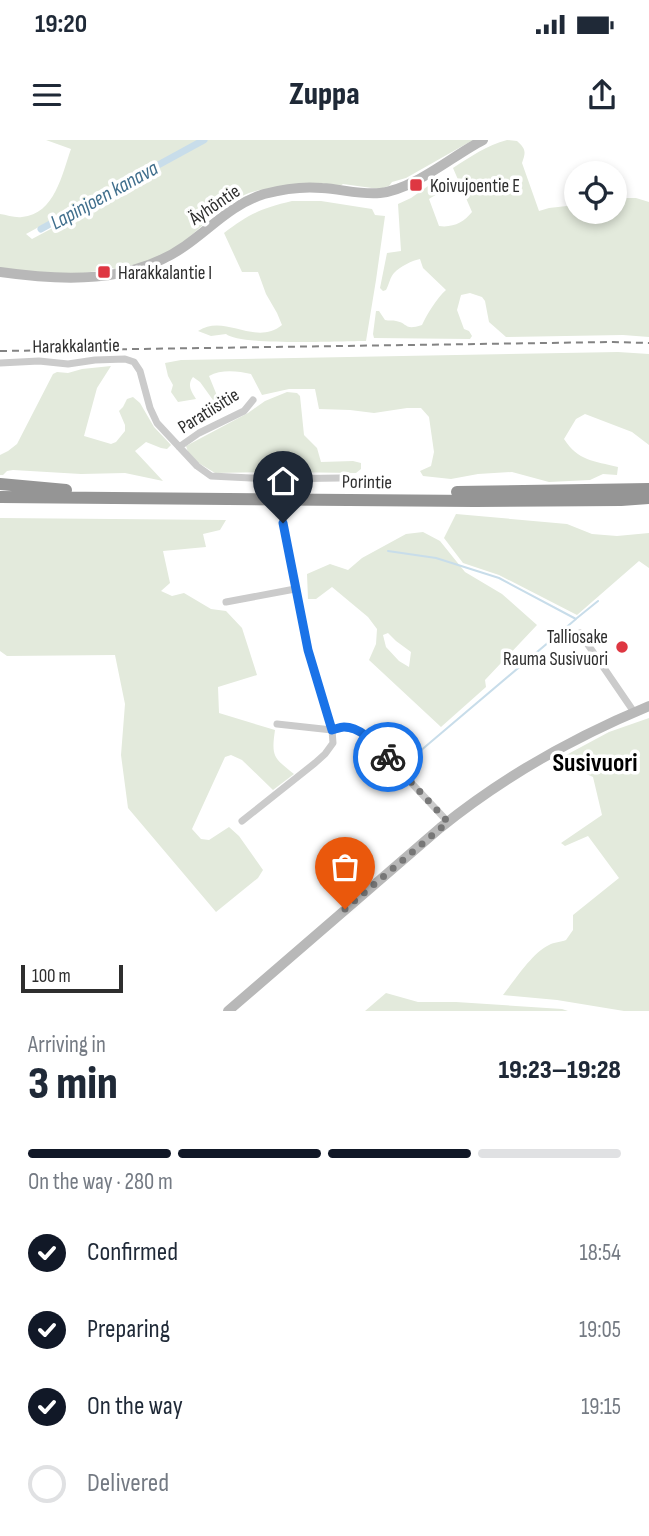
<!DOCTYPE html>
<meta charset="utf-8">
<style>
:root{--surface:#fff;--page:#f2f2f3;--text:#1f2937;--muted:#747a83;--line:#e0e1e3;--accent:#111827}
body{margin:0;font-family:"Sofia Sans Condensed",sans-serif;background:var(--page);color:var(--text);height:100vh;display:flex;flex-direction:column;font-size:26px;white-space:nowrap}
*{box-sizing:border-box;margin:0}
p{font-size:23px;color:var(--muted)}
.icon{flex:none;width:38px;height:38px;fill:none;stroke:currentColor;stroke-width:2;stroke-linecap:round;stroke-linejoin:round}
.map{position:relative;height:871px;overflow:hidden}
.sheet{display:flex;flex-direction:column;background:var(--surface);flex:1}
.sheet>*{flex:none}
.tools{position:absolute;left:564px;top:21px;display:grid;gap:14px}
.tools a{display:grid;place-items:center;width:63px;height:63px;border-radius:50%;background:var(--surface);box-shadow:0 4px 10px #0003;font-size:35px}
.scale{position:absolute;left:21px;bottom:18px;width:102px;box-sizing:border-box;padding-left:7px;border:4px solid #2e2e2e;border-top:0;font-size:19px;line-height:24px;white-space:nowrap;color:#2e2e2e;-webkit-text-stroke:5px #fff;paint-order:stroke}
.pin{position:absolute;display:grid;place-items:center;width:60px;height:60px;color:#fff;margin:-72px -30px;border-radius:50% 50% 50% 0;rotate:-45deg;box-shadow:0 0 7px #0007}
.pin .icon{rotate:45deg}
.courier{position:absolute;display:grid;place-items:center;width:70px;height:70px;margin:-35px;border:5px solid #1a73e8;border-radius:50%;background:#fff;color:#222;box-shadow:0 2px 9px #0007}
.summary em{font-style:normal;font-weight:800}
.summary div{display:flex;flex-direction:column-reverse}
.summary{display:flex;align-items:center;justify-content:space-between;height:119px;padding:0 28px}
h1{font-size:46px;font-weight:800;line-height:52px}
.bar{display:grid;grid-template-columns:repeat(4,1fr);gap:10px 7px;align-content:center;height:84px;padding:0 28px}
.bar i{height:9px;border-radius:5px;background:var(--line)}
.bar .active{background:var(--accent)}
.bar p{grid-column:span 4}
ol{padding:0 28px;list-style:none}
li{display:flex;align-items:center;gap:21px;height:77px}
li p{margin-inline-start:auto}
li .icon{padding:7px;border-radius:50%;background:var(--accent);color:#fff;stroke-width:4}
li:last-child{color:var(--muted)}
li i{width:38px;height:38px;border:4px solid var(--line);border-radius:50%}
.status{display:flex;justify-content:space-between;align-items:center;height:49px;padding:0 35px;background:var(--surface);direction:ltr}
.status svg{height:19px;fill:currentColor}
header{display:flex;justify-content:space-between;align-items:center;height:91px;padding:0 28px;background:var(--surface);font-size:32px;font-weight:800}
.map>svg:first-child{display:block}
.green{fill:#e3eadc;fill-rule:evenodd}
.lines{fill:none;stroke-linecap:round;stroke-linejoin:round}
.stream{stroke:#c8ddea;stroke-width:2}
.canal{stroke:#c8ddea;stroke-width:7}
.street{stroke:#cbcbcb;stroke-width:7}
.secondary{stroke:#b8b8b8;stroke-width:10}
.highway{stroke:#959595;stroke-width:12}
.rail{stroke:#838383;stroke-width:2;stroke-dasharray:7 5;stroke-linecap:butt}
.done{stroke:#777;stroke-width:7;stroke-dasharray:0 12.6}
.route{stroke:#1a73e8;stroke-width:9}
.poi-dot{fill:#de3742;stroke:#fff;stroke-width:2.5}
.labels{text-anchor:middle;stroke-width:7;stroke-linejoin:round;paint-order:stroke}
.poi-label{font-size:19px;fill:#2e2e2e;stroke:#fff;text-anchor:start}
.street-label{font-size:19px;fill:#2e2e2e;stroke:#fff}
.water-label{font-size:21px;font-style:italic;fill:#3f6e8c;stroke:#fff}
.district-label{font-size:26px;font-weight:bold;fill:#000;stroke:#fff}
</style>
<div class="status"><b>19:20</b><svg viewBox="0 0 49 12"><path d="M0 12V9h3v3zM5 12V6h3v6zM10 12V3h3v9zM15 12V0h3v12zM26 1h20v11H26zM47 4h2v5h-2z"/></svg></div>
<header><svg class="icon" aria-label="menu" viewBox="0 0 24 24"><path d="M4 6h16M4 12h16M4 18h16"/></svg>Zuppa<svg class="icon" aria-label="share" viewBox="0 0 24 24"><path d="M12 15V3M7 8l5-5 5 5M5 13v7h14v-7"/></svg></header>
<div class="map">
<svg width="649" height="871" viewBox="0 0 649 871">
<rect width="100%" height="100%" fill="#fff"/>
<!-- green -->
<path class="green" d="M 46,0 L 473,0 L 406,38 L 392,42 L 389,46 L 379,49 L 343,44 L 340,46 C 316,47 271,45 249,53 C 220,65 205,85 181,104 C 162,118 139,124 117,132 L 113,128 L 73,135 L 0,132 L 0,74 C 7,75 15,78 22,77 C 55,74 62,34 71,9 ZM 128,38 L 135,44 L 32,99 L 26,94 Z
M 507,0 L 517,1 C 526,9 526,12 522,23 L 539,71 L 549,68 L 576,65 L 576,72 L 614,72 L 614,58 L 636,58 L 649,62 L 649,197 L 623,195 L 506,197 L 489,182 L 485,161 L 482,157 L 470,153 L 461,155 L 457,170 L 464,189 L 469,191 L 472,196 L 470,199 L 374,198 L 373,194 L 376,171 L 379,171 L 385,180 C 389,181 393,180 396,181 C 408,183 404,191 422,185 C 427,174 437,158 446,150 L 423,128 L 420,119 C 413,120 399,127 394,133 C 390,137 389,145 386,150 L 383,151 L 380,148 L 387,113 L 401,111 L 398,64 L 411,58 L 428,46 L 434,46 L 437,54 L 429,59 L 439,86 C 453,88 464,82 472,72 L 453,28 C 470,17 487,5 507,0 Z
M 292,61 L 321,61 L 372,69 L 375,75 L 385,76 L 376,140 L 366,201 C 341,201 240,206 226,194 L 211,196 L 198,191 C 225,173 255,207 282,185 L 277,173 L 266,154 L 258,132 L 242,132 L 224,93 C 249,74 262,68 292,61 Z
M 618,212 L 649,214 L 649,305 L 632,292 L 585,274 L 576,279 L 564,299 C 578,321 594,321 618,327 L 617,335 L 603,334 L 590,340 L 549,342 L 512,332 L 478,334 L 451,339 L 423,336 L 420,331 L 431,326 L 434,312 L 429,277 L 421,268 L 407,268 L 374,273 L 350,270 L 319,269 L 315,249 L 289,249 L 262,255 L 251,234 C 238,231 221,229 209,236 L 220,263 L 218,267 L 200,242 L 193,237 C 187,245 191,251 196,259 L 178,262 L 171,252 L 173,245 L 168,236 L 165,223 L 181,220 Z
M 111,226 L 97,248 L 84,296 L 111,304 L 116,302 L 125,291 L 125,285 L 119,271 L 123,267 L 127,259 L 133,257 L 140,263 L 154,287 L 171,305 L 167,309 L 161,308 L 146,302 L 135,311 L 163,341 L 125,333 L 81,334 L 13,330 L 7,331 L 3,335 L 0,335 L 0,315 L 8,311 L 17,304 L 53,234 L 57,232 L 68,233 L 82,229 Z
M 287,252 L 297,253 L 300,256 L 304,295 L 317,308 L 321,322 L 353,321 L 361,323 L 361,329 L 356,333 L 280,332 L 215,333 L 197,322 L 188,312 L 186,306 L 248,273 L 265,261 Z
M 456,374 L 567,384 L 592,394 L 617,396 L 649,393 L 649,428 L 639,421 L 577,475 L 499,435 L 463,423 L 444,398 Z
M 0,378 L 226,380 L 220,390 L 203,394 L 206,407 L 163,411 L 170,443 L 161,451 L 172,456 L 184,453 L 211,469 L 226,471 L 242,488 L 257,535 L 218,547 L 219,573 L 275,590 C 271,617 274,618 294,634 L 273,650 L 242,620 L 231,615 L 225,617 L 192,689 L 201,699 L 209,700 L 229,687 L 239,696 L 263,730 L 258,738 L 216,772 L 128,668 L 121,615 L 125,564 L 115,515 L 7,516 L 0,511 Z
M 423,392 L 440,401 L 465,432 L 502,454 L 537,485 L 485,540 L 486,547 L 441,587 L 369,520 L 376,504 L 377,489 L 368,477 L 332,447 L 316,459 L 308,459 L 307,434 L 330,424 L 348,430 L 362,418 L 406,394 ZM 388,493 L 396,501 L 411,512 L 409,527 L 399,521 L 386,507 L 383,495 Z
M 649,578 L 649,871 L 624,871 L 557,860 L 503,855 C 515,840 532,813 549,805 C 554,802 561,802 566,800 L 573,790 L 573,775 L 619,738 L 588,696 L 565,706 L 561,703 L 602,675 L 593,637 L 576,629 L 558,629 L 555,621 L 609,592 Z
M 386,853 L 418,862 L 456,862 L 562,869 L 568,871 L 365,871 Z"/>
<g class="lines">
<!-- stream -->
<path class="stream" d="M 388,411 L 436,418 L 499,438 L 576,479 L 406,623
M 577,478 L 598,461"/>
<!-- canal -->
<path class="canal" d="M 41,89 L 204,0"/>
<!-- street -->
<path class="street" d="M 0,223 L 39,221 L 68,224 L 95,220 L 125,219 L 134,222 L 140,231 L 150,268 L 157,283 L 197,326 L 211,336 L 272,339 L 340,338
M 179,307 L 199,293 L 244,271 L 253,260
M 226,462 L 295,449
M 580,493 L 634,572
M 277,584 L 332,590 L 344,587 L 356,590 L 373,602 L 448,682
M 242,681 L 315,623 L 325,614 L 333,603 L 332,590 L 308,510 L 283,383"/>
<!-- secondary -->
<path class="secondary" d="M 0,132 C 63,141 131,144 185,106 C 211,88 232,64 264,54 C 283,49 303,46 322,48 C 341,49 361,55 380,53 C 415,49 452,16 483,0
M 228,871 L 440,688 C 503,637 574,597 649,566"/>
<!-- highway -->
<path class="highway" d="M 0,344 L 66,350
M 457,352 L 649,349
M 0,357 L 475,361 L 621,360 L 649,358"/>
<!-- rail -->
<path class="rail" d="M 0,211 L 613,202 L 649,203"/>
</g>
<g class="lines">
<!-- done -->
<path class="done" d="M 345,769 L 448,682 L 388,617"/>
<!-- route -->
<path class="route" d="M 283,383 L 308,510 L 332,590 C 336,589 340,587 344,587 C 362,587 377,606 388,617"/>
</g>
<!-- markers -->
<g class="poi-dot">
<rect x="409" y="38" width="14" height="14" rx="3.5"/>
<rect x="97" y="125" width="14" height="14" rx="3.5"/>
<circle cx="622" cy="507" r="7"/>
</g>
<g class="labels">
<!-- poi labels -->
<g class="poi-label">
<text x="430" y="52">Koivujoentie E</text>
<text x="118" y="139">Harakkalantie I</text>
<text x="608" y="503" text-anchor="end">Talliosake<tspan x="608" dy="22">Rauma Susivuori</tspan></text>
</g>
<!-- street labels -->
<g class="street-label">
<text transform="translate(214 64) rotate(-34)" y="7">Äyhöntie</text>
<text transform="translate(76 205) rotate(-1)" y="7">Harakkalantie</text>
<text transform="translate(208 270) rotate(-32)" y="7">Paratiisitie</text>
<text transform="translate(367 341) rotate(1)" y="7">Porintie</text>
</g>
<!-- water labels -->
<g class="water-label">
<text transform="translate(104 55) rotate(-29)" y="7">Lapinjoen kanava</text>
</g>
<!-- district labels -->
<g class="district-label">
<text x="595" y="631">Susivuori</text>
</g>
</g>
</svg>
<div class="tools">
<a><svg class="icon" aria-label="locate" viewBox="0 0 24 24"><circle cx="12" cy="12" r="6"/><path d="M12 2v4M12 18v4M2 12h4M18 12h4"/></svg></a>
</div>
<div class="scale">100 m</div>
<div class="pin" style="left:345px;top:769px;background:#ea580c"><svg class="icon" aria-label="bag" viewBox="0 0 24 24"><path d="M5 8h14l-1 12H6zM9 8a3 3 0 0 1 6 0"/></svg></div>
<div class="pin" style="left:283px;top:383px;background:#1f2937"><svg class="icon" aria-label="home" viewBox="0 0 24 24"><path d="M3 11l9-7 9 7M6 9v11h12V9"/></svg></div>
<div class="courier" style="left:388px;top:617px"><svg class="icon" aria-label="bike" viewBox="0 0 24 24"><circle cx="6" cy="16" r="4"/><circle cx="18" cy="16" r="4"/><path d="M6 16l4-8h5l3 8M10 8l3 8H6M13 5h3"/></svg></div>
</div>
<section class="sheet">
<div class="summary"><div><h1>3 min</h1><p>Arriving in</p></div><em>19:23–19:28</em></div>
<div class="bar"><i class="active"></i><i class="active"></i><i class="active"></i><i></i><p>On the way · 280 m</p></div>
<ol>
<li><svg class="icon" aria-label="check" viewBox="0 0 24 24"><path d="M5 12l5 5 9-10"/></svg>Confirmed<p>18:54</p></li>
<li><svg class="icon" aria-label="check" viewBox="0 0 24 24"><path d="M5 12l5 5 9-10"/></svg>Preparing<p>19:05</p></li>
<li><svg class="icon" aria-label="check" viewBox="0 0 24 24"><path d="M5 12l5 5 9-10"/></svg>On the way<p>19:15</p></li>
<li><i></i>Delivered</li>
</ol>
</section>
